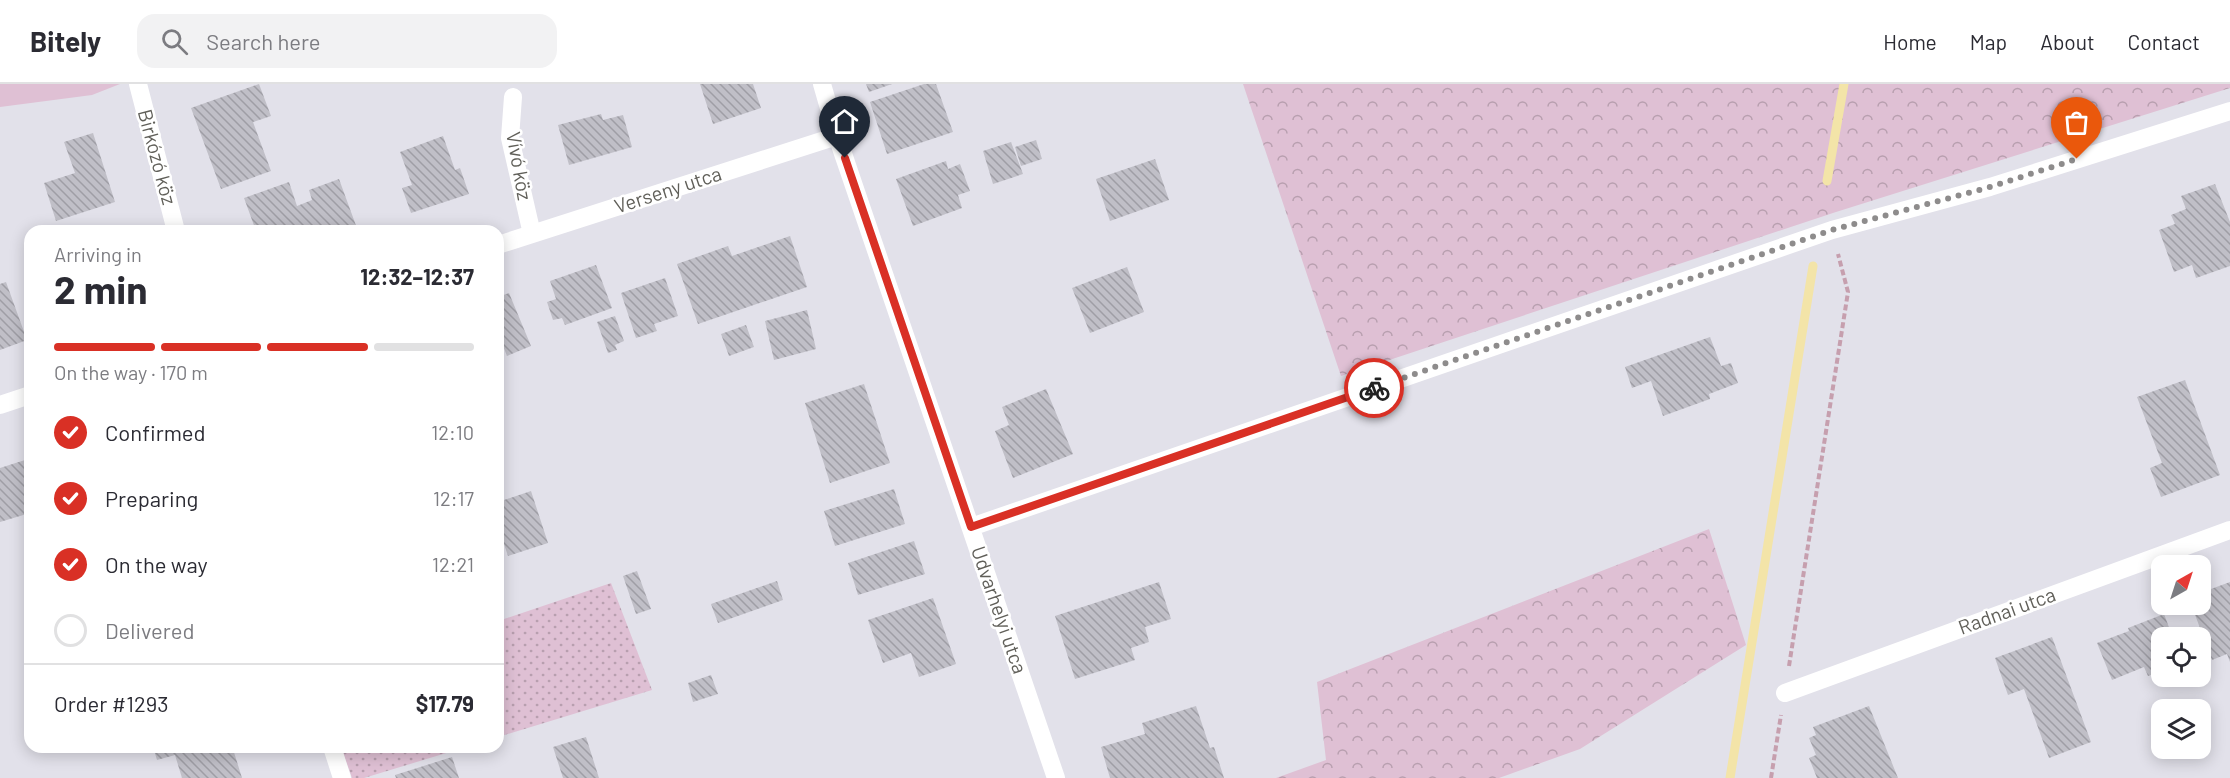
<!DOCTYPE html>
<meta charset="utf-8">
<style>
:root{--surface:#fff;--page:#f2f2f3;--text:#2b2b33;--muted:#7c7c81;--line:#e1e1e2;--accent:#d93025}
body{margin:0;font-family:Barlow,sans-serif;background:var(--page);color:var(--text);height:100vh;display:flex;flex-direction:column;font-size:22px;white-space:nowrap}
*{box-sizing:border-box;margin:0}
p{font-size:20px;color:var(--muted)}
.icon{flex:none;width:33px;height:33px;fill:none;stroke:currentColor;stroke-width:2;stroke-linecap:round;stroke-linejoin:round}
.map{position:relative;flex:1;overflow:hidden}
.side{position:absolute;left:24px;top:141px;width:480px;height:528px;display:flex;flex-direction:column;background:var(--surface);border-radius:18px;box-shadow:0 3px 15px #0003}
.side>*{flex:none}
.needle{width:39px;rotate:39deg}
.controls{position:absolute;left:2151px;top:471px;display:grid;gap:12px}
.controls a{display:grid;place-items:center;width:60px;height:60px;border-radius:12px;background:var(--surface);box-shadow:0 3px 15px #0003;font-size:30px}
.pin{position:absolute;display:grid;place-items:center;width:51px;height:51px;color:#fff;margin:-62px -26px;border-radius:50% 50% 50% 0;rotate:-45deg;box-shadow:0 0 6px #0007}
.pin .icon{rotate:45deg}
.courier{position:absolute;display:grid;place-items:center;width:60px;height:60px;margin:-30px;border:4px solid #d93025;border-radius:50%;background:#fff;color:#222;box-shadow:0 2px 8px #0007}
.headline em{font-style:normal;font-weight:700}
.headline div{display:flex;flex-direction:column-reverse}
.headline{display:flex;align-items:center;justify-content:space-between;height:102px;padding:0 30px}
h1{font-size:39px;font-weight:700;line-height:45px}
.bar{display:grid;grid-template-columns:repeat(4,1fr);gap:9px 6px;align-content:center;height:72px;padding:0 30px}
.bar i{height:8px;border-radius:4px;background:var(--line)}
.bar .active{background:var(--accent)}
.bar p{grid-column:span 4}
.line{display:flex;align-items:center;gap:15px;padding:0 30px;border-top:2px solid var(--line)}
.line div{flex:1}
ol{padding:0 30px;list-style:none}
li{display:flex;align-items:center;gap:18px;height:66px}
li p{margin-inline-start:auto}
li .icon{padding:6px;border-radius:50%;background:var(--accent);color:#fff;stroke-width:4}
li:last-child{color:var(--muted)}
li i{width:33px;height:33px;border:3px solid var(--line);border-radius:50%}
header{display:flex;align-items:center;gap:36px;box-sizing:border-box;height:84px;padding:0 30px;background:var(--surface);border-bottom:2px solid var(--line)}
header strong{font-size:28px}
nav{display:flex;gap:33px;margin-inline-start:auto;font-size:21px}
.search{width:420px;height:54px;background:var(--page);display:flex;align-items:center;gap:15px;box-sizing:border-box;padding:0 21px;border-radius:18px;color:var(--muted);font-size:22px}
.map>svg:first-child{display:block}
.grass{fill:url(#grass-dots)}
.forest{fill:url(#forest-crowns)}
.park{fill:#dfc0d4}
.lines{fill:none;stroke-linecap:round;stroke-linejoin:round}
.stream{stroke:#f3e4a8;stroke-width:9}
.building{fill:url(#building-back-hatch)}
.path{stroke:#c69fae;stroke-width:4;stroke-dasharray:6 3;stroke-linecap:butt}
.minor{stroke:#fff;stroke-width:18}
.done{stroke:#8e8c8c;stroke-width:6;stroke-dasharray:0 10.8}
.route{stroke:#d93025;stroke-width:8}
.labels{text-anchor:middle;stroke-width:5;stroke-linejoin:round;paint-order:stroke}
.street-label{font-size:20px;fill:#605f59;stroke:#fff}
</style>
<header>
<strong>Bitely</strong>
<div class="search"><svg class="icon" aria-label="search" viewBox="0 0 24 24"><circle cx="10" cy="10" r="6"/><path d="M15 15l6 6"/></svg>Search here</div>
<nav><a>Home</a><a>Map</a><a>About</a><a>Contact</a></nav>
</header>
<div class="map">
<svg width="2230" height="694" viewBox="0 0 2230 694">
<defs>
<pattern id="grass-dots" width="8" height="8" patternUnits="userSpaceOnUse" patternTransform="scale(1.5)"><rect width="8" height="8" fill="#dfc0d4"/><path d="M2 2h.1M6 6h.1" fill="none" stroke="#b89faf" stroke-width="1.8" stroke-linecap="round"/></pattern>
<pattern id="forest-crowns" width="20" height="18" patternUnits="userSpaceOnUse" patternTransform="scale(1.5)"><rect width="20" height="18" fill="#dfc0d4"/><path d="M2 6a3 3 0 1 1 6 0M12 15a3 3 0 1 1 6 0" fill="none" stroke="#b89faf"/></pattern>
<pattern id="building-back-hatch" width="6" height="6" patternUnits="userSpaceOnUse" patternTransform="scale(1.5)"><rect width="6" height="6" fill="#c0bfc7"/><path d="M-1 5l2 2M0 0l6 6M5-1l2 2" fill="none" stroke="#9f9ea5"/></pattern>
</defs>
<rect width="100%" height="100%" fill="#e2e1ea"/>
<!-- grass -->
<path class="grass" d="M 611,499 L 652,606 L 498,653 L 498,537 Z
M 341,663 L 466,663 L 364,694 L 352,694 Z"/>
<!-- forest -->
<path class="forest" d="M 1243,0 L 2230,0 L 2230,4 L 1836,128 L 1341,292 Z
M 1709,445 L 1746,561 L 1580,665 L 1499,694 L 1276,694 L 1326,676 L 1317,598 Z"/>
<!-- park -->
<path class="park" d="M 0,0 L 120,0 L 92,11 L 0,23 Z"/>
<g class="lines">
<!-- stream -->
<path class="stream" d="M 1827,97 L 1844,0
M 1730,694 L 1813,182"/>
</g>
<!-- building -->
<path class="building" d="M 259,0 L 271,32 L 253,38 L 271,87 L 221,105 L 191,24 Z
M 700,0 L 753,0 L 761,24 L 713,40 Z
M 866,0 L 892,0 L 869,8 Z
M 924,0 L 936,0 L 953,48 L 887,70 L 870,18 Z
M 601,30 L 603,36 L 623,31 L 632,63 L 569,81 L 558,41 Z
M 93,49 L 115,118 L 56,137 L 44,99 L 75,89 L 64,58 Z
M 443,52 L 455,86 L 460,84 L 469,110 L 411,129 L 402,104 L 412,101 L 400,68 Z
M 1036,56 L 1042,75 L 1021,82 L 1015,63 Z
M 1011,58 L 1023,90 L 993,100 L 983,67 Z
M 1155,75 L 1169,116 L 1110,137 L 1096,95 Z
M 946,77 L 948,85 L 960,80 L 970,107 L 958,111 L 962,124 L 913,142 L 896,95 Z
M 339,95 L 358,147 L 256,147 L 244,114 L 289,98 L 297,122 L 312,116 L 309,106 Z
M 2215,100 L 2230,138 L 2230,182 L 2196,194 L 2192,181 L 2174,188 L 2159,146 L 2175,140 L 2171,131 L 2186,125 L 2181,112 Z
M 790,152 L 807,203 L 698,240 L 677,180 L 728,162 L 732,172 Z
M 596,181 L 612,224 L 565,241 L 562,234 L 553,236 L 547,218 L 556,215 L 550,197 Z
M 1127,183 L 1144,228 L 1090,249 L 1072,204 Z
M 665,194 L 678,232 L 654,240 L 657,247 L 636,254 L 621,209 Z
M 6,198 L 27,256 L 0,266 L 0,200 Z
M 509,209 L 531,262 L 507,272 L 498,249 L 498,213 Z
M 807,226 L 816,265 L 774,276 L 765,237 Z
M 615,232 L 624,257 L 615,261 L 617,266 L 608,269 L 597,238 Z
M 746,241 L 754,263 L 729,272 L 721,250 Z
M 1710,253 L 1721,282 L 1731,279 L 1738,299 L 1709,310 L 1710,315 L 1663,332 L 1651,297 L 1632,304 L 1625,283 Z
M 2185,296 L 2220,391 L 2161,413 L 2150,384 L 2162,379 L 2137,313 Z
M 864,300 L 890,379 L 830,399 L 805,319 Z
M 1046,305 L 1073,370 L 1013,394 L 995,347 L 1009,341 L 1002,323 Z
M 25,376 L 30,393 L 30,429 L 0,438 L 0,384 Z
M 894,405 L 905,440 L 835,462 L 824,427 Z
M 531,407 L 548,459 L 508,472 L 498,442 L 498,418 Z
M 914,457 L 925,490 L 858,511 L 848,479 Z
M 637,487 L 651,525 L 636,530 L 623,492 Z
M 777,497 L 783,516 L 718,539 L 711,520 Z
M 1159,498 L 1171,535 L 1145,543 L 1149,558 L 1131,564 L 1135,576 L 1075,595 L 1055,532 Z
M 2230,498 L 2230,578 L 2227,570 L 2212,576 L 2191,520 L 2200,520 L 2200,509 Z
M 933,514 L 956,580 L 919,593 L 911,569 L 883,579 L 868,536 Z
M 2164,530 L 2173,554 L 2162,554 L 2162,587 L 2148,592 L 2144,583 L 2112,596 L 2097,559 L 2129,547 L 2128,544 Z
M 2052,553 L 2091,658 L 2049,674 L 2024,605 L 2008,611 L 1995,574 Z
M 711,591 L 718,610 L 693,618 L 688,599 Z
M 1196,622 L 1210,664 L 1214,663 L 1224,694 L 1110,694 L 1101,663 L 1145,650 L 1142,639 Z
M 1869,622 L 1898,694 L 1817,694 L 1809,674 L 1816,671 L 1809,654 L 1816,651 L 1813,643 Z
M 586,653 L 599,694 L 563,694 L 553,663 Z
M 153,663 L 238,663 L 233,665 L 242,694 L 182,694 L 175,671 L 157,676 Z
M 452,673 L 459,694 L 396,694 L 395,691 Z"/>
<g class="lines">
<!-- path -->
<path class="path" d="M 1789,582 L 1848,208 L 1838,170
M 1771,694 L 1781,631"/>
<!-- minor -->
<path class="minor" d="M 138,0 L 176,147
M 822,0 L 837,52 L 1056,694
M 513,13 L 510,54 L 532,150
M 498,161 L 837,52
M 0,321 L 30,311
M 971,443 L 1832,146 L 1990,103 L 2230,27
M 1785,609 L 2230,446
M 332,663 L 342,694"/>
</g>
<g class="lines">
<!-- done -->
<path class="done" d="M 1374,304 L 1832,146 L 1990,103 L 2077,75"/>
<!-- route -->
<path class="route" d="M 845,74 L 971,443 L 1374,304"/>
</g>
<g class="labels">
<!-- street labels -->
<g class="street-label">
<text transform="translate(157 73) rotate(75)" y="7">Birkózó köz</text>
<text transform="translate(519 82) rotate(80)" y="7">Vívó köz</text>
<text transform="translate(668 106) rotate(-18)" y="7">Verseny utca</text>
<text transform="translate(999 526) rotate(71)" y="7">Udvarhelyi utca</text>
<text transform="translate(2007 527) rotate(-20)" y="7">Radnai utca</text>
</g>
</g>
</svg>
<div class="controls">
<a><svg class="needle" viewBox="-14 -14 28 28"><path d="M0-13l5 13h-10z" fill="#e53935"/><path d="M0 13l5-13h-10z" fill="#7c7c81"/></svg></a>
<a><svg class="icon" aria-label="locate" viewBox="0 0 24 24"><circle cx="12" cy="12" r="6"/><path d="M12 2v4M12 18v4M2 12h4M18 12h4"/></svg></a>
<a><svg class="icon" aria-label="layers" viewBox="0 0 24 24"><path d="M12 4l9 5-9 5-9-5zM3 14l9 5 9-5"/></svg></a>
</div>
<div class="pin" style="left:2077px;top:75px;background:#ea580c"><svg class="icon" aria-label="bag" viewBox="0 0 24 24"><path d="M5 8h14l-1 12H6zM9 8a3 3 0 0 1 6 0"/></svg></div>
<div class="pin" style="left:845px;top:74px;background:#1f2937"><svg class="icon" aria-label="home" viewBox="0 0 24 24"><path d="M3 11l9-7 9 7M6 9v11h12V9"/></svg></div>
<div class="courier" style="left:1374px;top:304px"><svg class="icon" aria-label="bike" viewBox="0 0 24 24"><circle cx="6" cy="16" r="4"/><circle cx="18" cy="16" r="4"/><path d="M6 16l4-8h5l3 8M10 8l3 8H6M13 5h3"/></svg></div>
<section class="side">
<div class="headline"><div><h1>2 min</h1><p>Arriving in</p></div><em>12:32–12:37</em></div>
<div class="bar"><i class="active"></i><i class="active"></i><i class="active"></i><i></i><p>On the way · 170 m</p></div>
<ol>
<li><svg class="icon" aria-label="check" viewBox="0 0 24 24"><path d="M5 12l5 5 9-10"/></svg>Confirmed<p>12:10</p></li>
<li><svg class="icon" aria-label="check" viewBox="0 0 24 24"><path d="M5 12l5 5 9-10"/></svg>Preparing<p>12:17</p></li>
<li><svg class="icon" aria-label="check" viewBox="0 0 24 24"><path d="M5 12l5 5 9-10"/></svg>On the way<p>12:21</p></li>
<li><i></i>Delivered</li>
</ol>
<div class="line" style="height:78px"><div>Order #1293</div><b>$17.79</b></div>
</section>
</div>
